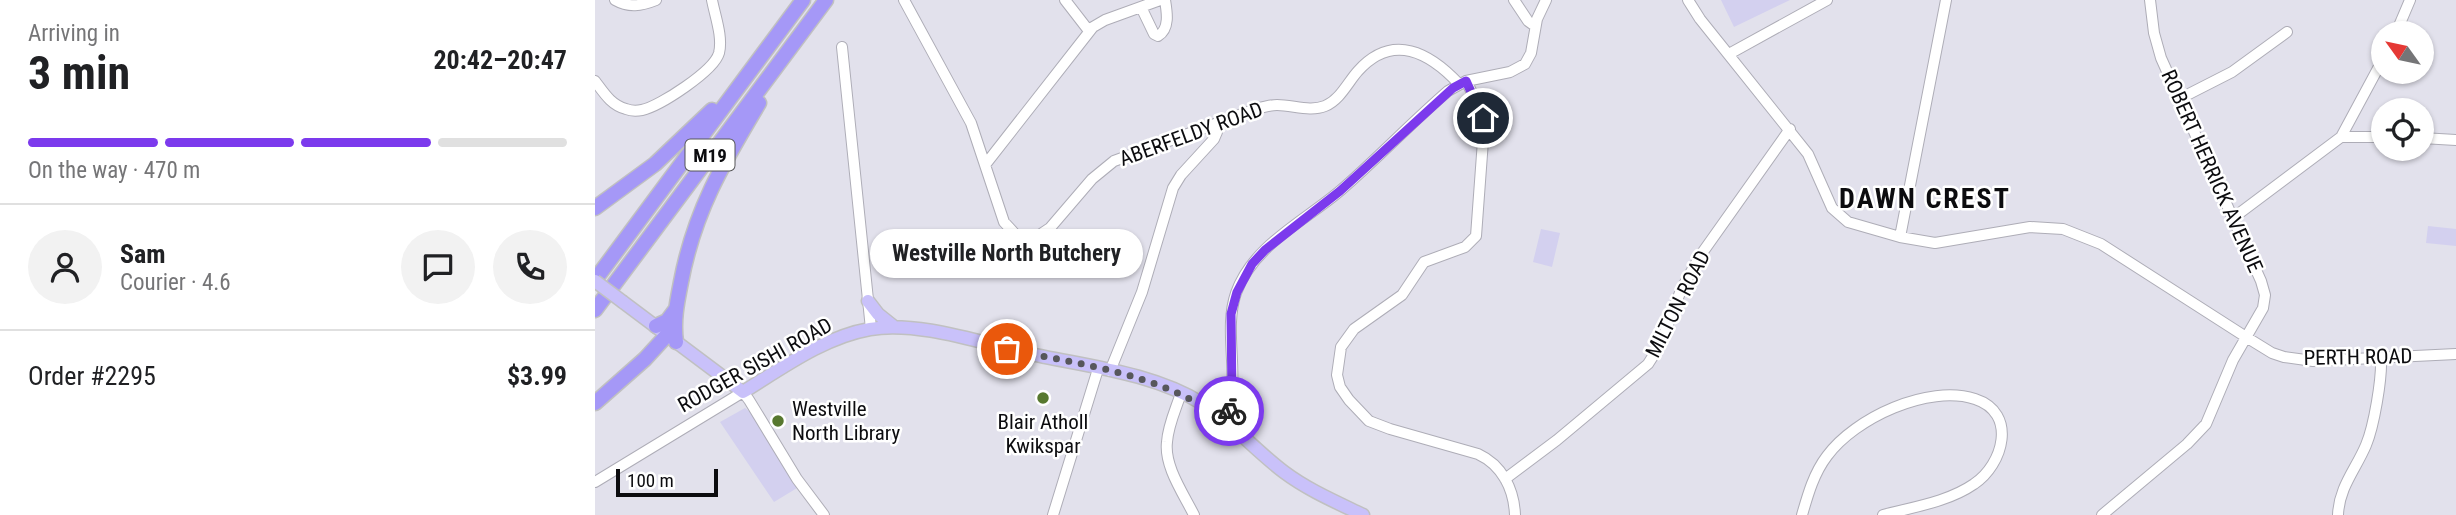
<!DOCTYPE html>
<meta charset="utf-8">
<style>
:root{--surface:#fff;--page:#f2f2f2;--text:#202124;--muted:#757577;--line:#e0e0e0;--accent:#7c3aed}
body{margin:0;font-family:"Roboto Condensed",sans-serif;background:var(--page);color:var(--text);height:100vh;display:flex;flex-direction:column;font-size:26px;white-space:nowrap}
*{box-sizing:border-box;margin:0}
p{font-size:23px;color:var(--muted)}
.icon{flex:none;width:38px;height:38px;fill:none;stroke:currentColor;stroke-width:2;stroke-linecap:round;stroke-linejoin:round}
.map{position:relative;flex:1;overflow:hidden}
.sheet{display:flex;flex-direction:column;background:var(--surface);width:595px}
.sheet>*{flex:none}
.needle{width:46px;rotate:303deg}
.fabs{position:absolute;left:1776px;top:21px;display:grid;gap:14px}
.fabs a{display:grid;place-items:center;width:63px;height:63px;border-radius:50%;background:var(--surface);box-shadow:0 2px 5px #0004;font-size:35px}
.scale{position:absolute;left:21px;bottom:18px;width:102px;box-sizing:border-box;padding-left:7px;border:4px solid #0c0c0f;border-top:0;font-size:19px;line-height:24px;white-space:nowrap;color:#0c0c0f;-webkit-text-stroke:5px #fff;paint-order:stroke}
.pin{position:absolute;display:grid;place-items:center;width:60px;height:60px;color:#fff;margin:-30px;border:4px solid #fff;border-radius:50%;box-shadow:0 2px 7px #0007}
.courier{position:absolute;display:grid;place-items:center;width:70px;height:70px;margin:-35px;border:5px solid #7c3aed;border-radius:50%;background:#fff;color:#222;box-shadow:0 2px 9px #0007}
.bubble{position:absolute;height:49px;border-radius:24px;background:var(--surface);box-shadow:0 2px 5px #0004;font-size:23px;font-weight:700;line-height:49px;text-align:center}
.head em{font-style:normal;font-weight:700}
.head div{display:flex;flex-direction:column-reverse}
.head{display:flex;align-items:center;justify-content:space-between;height:119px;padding:0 28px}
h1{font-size:46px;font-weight:700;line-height:52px}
.bar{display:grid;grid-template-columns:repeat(4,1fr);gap:10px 7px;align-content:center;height:84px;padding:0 28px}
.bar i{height:9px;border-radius:5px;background:var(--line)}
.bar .selected{background:var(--accent)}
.bar p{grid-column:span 4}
.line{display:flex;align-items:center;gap:18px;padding:0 28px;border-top:2px solid var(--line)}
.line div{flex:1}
.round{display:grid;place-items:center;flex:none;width:74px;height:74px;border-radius:37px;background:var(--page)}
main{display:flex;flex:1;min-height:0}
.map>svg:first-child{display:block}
.green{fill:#d3d0ef}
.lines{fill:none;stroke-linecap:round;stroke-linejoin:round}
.minor-casing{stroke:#aeadb7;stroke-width:12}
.major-casing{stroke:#c0c0c1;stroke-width:15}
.highway-casing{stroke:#c0c0c1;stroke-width:17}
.minor{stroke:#fff;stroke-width:10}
.major{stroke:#c9c1fa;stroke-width:12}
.highway{stroke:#a598f7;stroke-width:14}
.major-bridge-casing{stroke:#c0c0c1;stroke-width:15;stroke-linecap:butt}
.major-bridge{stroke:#c9c1fa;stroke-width:12}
.done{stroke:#57575c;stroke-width:7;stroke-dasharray:0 12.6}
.route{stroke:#7c3aed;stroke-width:9}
.poi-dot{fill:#57782f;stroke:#fff;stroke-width:2.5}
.labels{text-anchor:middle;stroke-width:5;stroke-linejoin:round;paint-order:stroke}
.shield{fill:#fff;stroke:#555557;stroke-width:2}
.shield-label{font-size:19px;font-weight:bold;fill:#0c0c0f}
.street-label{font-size:21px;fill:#0c0c0f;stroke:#fff}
.poi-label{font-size:21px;fill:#0c0c0f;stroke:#fff;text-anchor:start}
.district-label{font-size:28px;font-weight:bold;letter-spacing:2px;fill:#0c0c0f;stroke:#fff}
</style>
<main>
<section class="sheet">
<div class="head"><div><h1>3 min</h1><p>Arriving in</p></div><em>20:42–20:47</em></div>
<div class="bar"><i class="selected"></i><i class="selected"></i><i class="selected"></i><i></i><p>On the way · 470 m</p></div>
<div class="line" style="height:126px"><a class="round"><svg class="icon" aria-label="person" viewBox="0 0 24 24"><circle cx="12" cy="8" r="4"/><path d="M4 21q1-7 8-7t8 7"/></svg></a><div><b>Sam</b><p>Courier · 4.6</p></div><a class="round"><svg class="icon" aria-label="chat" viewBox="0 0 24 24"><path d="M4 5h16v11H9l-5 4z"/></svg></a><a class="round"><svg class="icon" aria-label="phone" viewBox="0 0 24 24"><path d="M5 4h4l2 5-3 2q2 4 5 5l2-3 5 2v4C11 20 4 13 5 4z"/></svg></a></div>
<div class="line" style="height:91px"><div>Order #2295</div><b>$3.99</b></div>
</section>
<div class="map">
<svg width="1861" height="515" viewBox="0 0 1861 515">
<rect width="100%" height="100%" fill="#e2e1ec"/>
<!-- green -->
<path class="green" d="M 1126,0 L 1195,0 L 1139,27 Z
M 1833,226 L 1861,229 L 1861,246 L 1831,243 Z
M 946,229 L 965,233 L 957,267 L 938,262 Z
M 150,408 L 167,421 L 207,485 L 179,502 L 125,422 Z"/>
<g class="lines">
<defs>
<path id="minor" d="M 20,0 C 34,8 46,6 61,0
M 309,0 L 376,123 L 409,222 L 421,235 L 430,239 L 440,238 L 455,228 L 497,179 L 519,161 L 661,109 C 668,107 675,105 682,105 C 698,105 715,112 730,106 C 745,100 753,82 763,71 C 798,32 835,53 864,84
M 470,0 L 494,31
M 919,0 L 933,21 L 940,26
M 1093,0 L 1105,19 L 1213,154 L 1237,208 L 1253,222 L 1305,237 L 1340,243 L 1435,227 L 1468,229 L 1506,244 L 1651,337 L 1677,353 L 1689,357 L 1718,361 L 1861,354
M 546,7 L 559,34 L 563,36 C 575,29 572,12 570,0
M 1801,33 L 1815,0
M 247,47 L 276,329
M 1134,54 L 1232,0
M 0,81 C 9,93 16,105 31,109 C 36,111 42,111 47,110 C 65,106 119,71 124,53 C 128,37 120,16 117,0
M 871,81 L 886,110 L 889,127 L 881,236 L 870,247 L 829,262 L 807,295 L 759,329 L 746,347 L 742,375 L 745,387 L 754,400 L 774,421 L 795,429 L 883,454 C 907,465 919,489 920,515
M 1584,99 L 1637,72 L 1692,32
M 1746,137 L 1788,137
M 1827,138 L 1861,140
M 390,165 L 498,27 L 510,20 L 565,0
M 1638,218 L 1746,137 L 1788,59
M 1305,237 L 1351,0
M 515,371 L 547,292 L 578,188 L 586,175 L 619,139 L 622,132 L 621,125
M 586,393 C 581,409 573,425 572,442 C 569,466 588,493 599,515
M 629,420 C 648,381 627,334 641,293 C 658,245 710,221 746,190 C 783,158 816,123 853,91 L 871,81 L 915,72 L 930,64 L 936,53 L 942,19 L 951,0
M 910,479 L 962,440 L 1053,364 L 1065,345 L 1086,290 L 1105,256 L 1195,129
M 0,482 L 148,392 L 154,400 L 202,479 L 229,515
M 458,515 L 503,369
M 1207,515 C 1213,494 1219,473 1232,456 C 1260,418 1333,384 1380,399 C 1423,413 1408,465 1379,484 C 1353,502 1318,507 1288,515
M 1507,515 L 1592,444 L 1611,424 L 1638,360 L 1668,308 L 1670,295 L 1666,281 L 1566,58 L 1559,33 L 1555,0
M 1743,515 C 1744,487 1761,469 1771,445 C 1779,426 1787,379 1786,358"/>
<path id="major" d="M 273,301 L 283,314 L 298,326
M 28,302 L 148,392 C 187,368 229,337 275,329 C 323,321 383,342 431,353 C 489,366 557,372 608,404 C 638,424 661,451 689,472 C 713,490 741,502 768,515"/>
<path id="highway" d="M 0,208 L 60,164 L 117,110
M 0,280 L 208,0
M 0,310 L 231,0
M 61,326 L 72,321 L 81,309
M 81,342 C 78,321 82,302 86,282 C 99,212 128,163 164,103
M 0,403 L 50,359 L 72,335"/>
</defs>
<!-- minor casing -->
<use href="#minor" class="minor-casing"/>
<!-- major casing -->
<use href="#major" class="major-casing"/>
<!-- highway casing -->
<use href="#highway" class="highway-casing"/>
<!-- minor -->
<use href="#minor" class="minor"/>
<!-- major -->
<use href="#major" class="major"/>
<!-- highway -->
<use href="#highway" class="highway"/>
<defs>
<path id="major-bridge" d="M 0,281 L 28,302"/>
</defs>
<!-- major-bridge casing -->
<use href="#major-bridge" class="major-bridge-casing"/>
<!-- major-bridge -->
<use href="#major-bridge" class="major-bridge"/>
</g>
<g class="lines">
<!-- done -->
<path class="done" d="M 412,349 C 487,365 565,373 629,420 L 634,411"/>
<!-- route -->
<path class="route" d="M 634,411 L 637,396 L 636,314 L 642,292 L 657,264 L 670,250 L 745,191 L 858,88 L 871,81 L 888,118"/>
</g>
<!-- markers -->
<g class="poi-dot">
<circle cx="448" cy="398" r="7"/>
<circle cx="183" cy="421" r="7"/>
</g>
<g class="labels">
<!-- shield labels -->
<rect class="shield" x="90.5" y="139.5" width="49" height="31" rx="5"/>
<g class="shield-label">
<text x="115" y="162">M19</text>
</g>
<!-- street labels -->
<g class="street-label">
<text transform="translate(596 134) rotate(-20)" y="7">ABERFELDY ROAD</text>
<text transform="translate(1617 171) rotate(66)" y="7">ROBERT HERRICK AVENUE</text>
<text transform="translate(1083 304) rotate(-63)" y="7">MILTON ROAD</text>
<text transform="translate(1763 357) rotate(-1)" y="7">PERTH ROAD</text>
<text transform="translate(160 365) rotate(-29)" y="7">RODGER SISHI ROAD</text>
</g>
<!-- poi labels -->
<g class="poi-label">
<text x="197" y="416">Westville<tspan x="197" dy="24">North Library</tspan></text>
<text x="448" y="429" text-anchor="middle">Blair Atholl<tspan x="448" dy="24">Kwikspar</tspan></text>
</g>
<!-- district labels -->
<g class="district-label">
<text x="1330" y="208">DAWN CREST</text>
</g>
</g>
</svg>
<div class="fabs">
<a><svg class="needle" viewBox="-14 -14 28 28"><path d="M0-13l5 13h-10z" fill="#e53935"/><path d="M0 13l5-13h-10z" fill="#757577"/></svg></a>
<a><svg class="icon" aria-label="locate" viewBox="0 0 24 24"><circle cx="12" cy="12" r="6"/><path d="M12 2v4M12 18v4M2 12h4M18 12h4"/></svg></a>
</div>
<div class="scale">100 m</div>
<div class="pin" style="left:412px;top:349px;background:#ea580c"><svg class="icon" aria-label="bag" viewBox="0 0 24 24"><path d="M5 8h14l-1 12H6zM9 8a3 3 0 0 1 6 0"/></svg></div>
<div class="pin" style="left:888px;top:118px;background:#1f2937"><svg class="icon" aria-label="home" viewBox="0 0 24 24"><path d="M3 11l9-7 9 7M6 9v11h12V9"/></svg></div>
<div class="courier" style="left:634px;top:411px"><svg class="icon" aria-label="bike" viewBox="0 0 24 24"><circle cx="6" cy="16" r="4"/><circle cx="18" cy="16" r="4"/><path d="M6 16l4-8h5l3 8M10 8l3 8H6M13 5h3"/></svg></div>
<div class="bubble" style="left:275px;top:229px;width:273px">Westville North Butchery</div>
</div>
</main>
